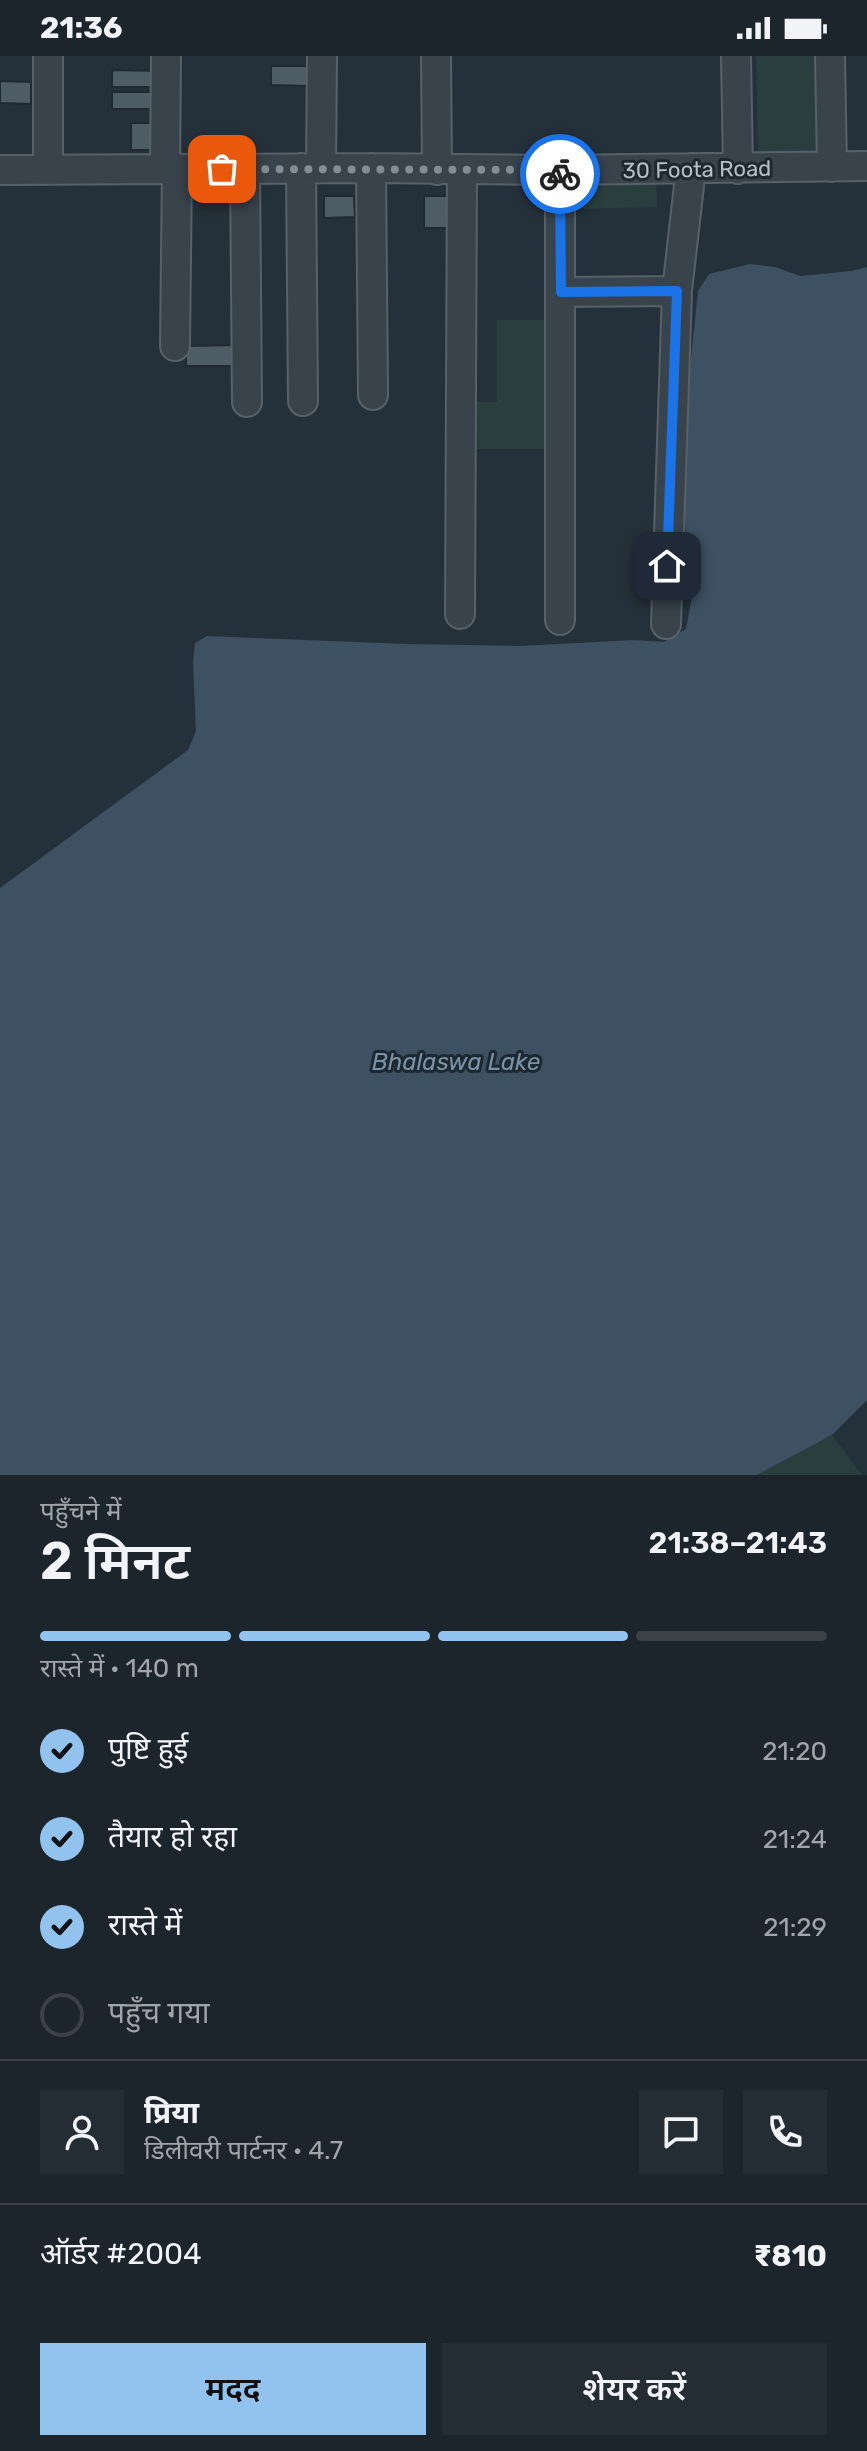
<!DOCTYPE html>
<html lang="hi">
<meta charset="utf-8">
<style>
:root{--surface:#1c252c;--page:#252d34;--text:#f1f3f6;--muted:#a0a5a9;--line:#3a4248;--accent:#92c2ee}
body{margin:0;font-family:Rubik,"Noto Sans Devanagari",sans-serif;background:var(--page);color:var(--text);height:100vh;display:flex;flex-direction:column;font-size:30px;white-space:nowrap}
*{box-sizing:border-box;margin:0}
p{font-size:26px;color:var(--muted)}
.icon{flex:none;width:44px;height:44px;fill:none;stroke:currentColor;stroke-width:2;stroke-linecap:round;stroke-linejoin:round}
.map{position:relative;height:1419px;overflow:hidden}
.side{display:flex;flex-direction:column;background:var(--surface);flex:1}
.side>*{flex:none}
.pin{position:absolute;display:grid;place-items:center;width:68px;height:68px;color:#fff;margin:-34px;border-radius:16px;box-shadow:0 4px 12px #0006}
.courier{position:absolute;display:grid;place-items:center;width:80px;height:80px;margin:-40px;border:6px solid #1a73e8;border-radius:50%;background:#fff;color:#222;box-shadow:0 2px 10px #0007}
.headline em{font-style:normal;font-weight:600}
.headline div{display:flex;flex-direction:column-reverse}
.headline{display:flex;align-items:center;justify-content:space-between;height:136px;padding:0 40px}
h1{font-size:52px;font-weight:600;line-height:60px}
.bar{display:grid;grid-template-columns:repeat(4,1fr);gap:12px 8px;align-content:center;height:96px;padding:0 40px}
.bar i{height:10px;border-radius:6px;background:var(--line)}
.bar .selected{background:var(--accent)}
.bar p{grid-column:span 4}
.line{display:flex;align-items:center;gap:20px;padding:0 40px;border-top:2px solid var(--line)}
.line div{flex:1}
.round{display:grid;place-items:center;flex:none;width:84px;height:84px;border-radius:0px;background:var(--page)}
ol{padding:0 40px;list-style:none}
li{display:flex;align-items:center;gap:24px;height:88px}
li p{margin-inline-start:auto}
li .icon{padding:8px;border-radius:50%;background:var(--accent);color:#111;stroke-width:4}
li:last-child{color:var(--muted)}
li i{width:44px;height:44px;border:4px solid var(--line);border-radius:50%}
.primary-button{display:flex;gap:16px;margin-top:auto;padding:16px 40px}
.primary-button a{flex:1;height:92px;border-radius:0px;background:var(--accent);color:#111;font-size:32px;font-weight:600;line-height:92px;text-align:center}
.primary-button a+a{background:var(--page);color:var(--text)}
.status{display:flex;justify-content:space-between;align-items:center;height:56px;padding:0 40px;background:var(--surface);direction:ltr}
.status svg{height:22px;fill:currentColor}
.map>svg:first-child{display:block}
.green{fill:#2a3f3d}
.water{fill:#3d5162}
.building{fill:#4e5c65;stroke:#202a32;stroke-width:2}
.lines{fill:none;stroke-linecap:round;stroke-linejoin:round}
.minor-casing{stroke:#576169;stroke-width:32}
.minor{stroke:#39434b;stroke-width:28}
.done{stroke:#838d95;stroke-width:8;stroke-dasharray:0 14.4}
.route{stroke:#1a73e8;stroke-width:10}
.labels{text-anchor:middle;stroke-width:6;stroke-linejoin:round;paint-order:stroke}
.street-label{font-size:22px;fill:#b5bec6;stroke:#1e2830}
.water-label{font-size:24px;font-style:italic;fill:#7892a7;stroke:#1e2830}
</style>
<div class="status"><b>21:36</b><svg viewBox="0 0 49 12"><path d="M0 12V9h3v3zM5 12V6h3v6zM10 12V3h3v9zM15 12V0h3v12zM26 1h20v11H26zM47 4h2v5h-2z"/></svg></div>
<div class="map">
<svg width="867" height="1419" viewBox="0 0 867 1419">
<rect width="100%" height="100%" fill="#25313a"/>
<!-- green -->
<path class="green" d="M 756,0 L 821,0 L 823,99 L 758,101 Z
M 656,126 L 657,151 L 568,153 L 568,128 Z
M 497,264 L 546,264 L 546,393 L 466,393 L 466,346 L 497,346 Z
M 832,1379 L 862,1419 L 757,1419 Z"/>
<!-- water -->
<path class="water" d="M 750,208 L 775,211 L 800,220 L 852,215 L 867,211 L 867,1344 L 832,1379 L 757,1419 L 0,1419 L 0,832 L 188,694 L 196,675 L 193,607 L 195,587 L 207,580 L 407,588 L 520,590 L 634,584 L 664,586 L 686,573 L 693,535 L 687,499 L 685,459 L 687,340 L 698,235 L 709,218 Z"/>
<!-- building -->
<path class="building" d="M 271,10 L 310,10 L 309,30 L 271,29 Z
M 112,14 L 158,15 L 158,31 L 112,31 Z
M 0,25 L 31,26 L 31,48 L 0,47 Z
M 112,36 L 163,36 L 163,53 L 112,53 Z
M 131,67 L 156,67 L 156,94 L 131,94 Z
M 324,140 L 354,140 L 355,161 L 324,162 Z
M 424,140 L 457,140 L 458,172 L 424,172 Z
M 241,289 L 241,310 L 186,310 L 186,290 Z"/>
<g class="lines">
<defs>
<path id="minor" d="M 48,0 L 48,113
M 436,0 L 437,114
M 736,0 L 738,113
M 830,0 L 832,111
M 165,112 L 166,0
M 301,112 L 303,345
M 321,112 L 322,0
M 371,112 L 373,339
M 245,113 L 247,346
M 0,114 L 371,112 L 560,114 L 867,110
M 560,114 L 560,564
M 561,236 L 677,235
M 175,290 L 177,112
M 460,558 L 462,113
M 666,568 L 677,235 L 691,112"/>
</defs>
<!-- minor casing -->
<use href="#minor" class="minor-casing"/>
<!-- minor -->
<use href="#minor" class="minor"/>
</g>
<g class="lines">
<!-- done -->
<path class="done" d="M 222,113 L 560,114 L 560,118"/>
<!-- route -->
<path class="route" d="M 560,118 L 561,236 L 677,235 L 667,510"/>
</g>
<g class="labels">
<!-- street labels -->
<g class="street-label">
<text transform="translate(697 113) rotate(-1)" y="8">30 Foota Road</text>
</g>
<!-- water labels -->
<g class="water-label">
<text x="456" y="1014">Bhalaswa Lake</text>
</g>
</g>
</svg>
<div class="pin" style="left:222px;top:113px;background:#ea580c"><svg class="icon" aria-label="bag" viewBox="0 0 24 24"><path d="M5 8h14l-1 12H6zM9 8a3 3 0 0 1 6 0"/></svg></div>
<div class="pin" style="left:667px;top:510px;background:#1f2937"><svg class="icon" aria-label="home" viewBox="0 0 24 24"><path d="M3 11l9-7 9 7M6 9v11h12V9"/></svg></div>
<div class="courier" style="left:560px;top:118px"><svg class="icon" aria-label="bike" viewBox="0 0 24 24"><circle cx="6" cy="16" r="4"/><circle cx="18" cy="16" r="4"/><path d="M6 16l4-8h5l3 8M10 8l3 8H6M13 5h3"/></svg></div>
</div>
<section class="side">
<div class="headline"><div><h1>2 मिनट</h1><p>पहुँचने में</p></div><em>21:38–21:43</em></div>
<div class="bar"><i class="selected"></i><i class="selected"></i><i class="selected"></i><i></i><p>रास्ते में · 140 m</p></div>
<ol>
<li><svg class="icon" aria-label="check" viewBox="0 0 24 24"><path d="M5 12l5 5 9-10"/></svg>पुष्टि हुई<p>21:20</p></li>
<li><svg class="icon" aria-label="check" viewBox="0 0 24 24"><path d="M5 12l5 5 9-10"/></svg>तैयार हो रहा<p>21:24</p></li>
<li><svg class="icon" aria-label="check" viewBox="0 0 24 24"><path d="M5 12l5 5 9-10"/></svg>रास्ते में<p>21:29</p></li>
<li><i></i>पहुँच गया</li>
</ol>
<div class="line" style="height:144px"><a class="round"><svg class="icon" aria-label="person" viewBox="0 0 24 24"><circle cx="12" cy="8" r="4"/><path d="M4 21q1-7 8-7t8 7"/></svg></a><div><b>प्रिया</b><p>डिलीवरी पार्टनर · 4.7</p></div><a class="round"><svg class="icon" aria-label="chat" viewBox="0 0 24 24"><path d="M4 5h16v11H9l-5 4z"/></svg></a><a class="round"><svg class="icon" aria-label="phone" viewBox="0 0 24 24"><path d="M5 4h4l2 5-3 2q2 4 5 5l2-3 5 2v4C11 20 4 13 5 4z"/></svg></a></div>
<div class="line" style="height:104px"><div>ऑर्डर #2004</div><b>₹810</b></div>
<div class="primary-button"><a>मदद</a><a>शेयर करें</a></div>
</section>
